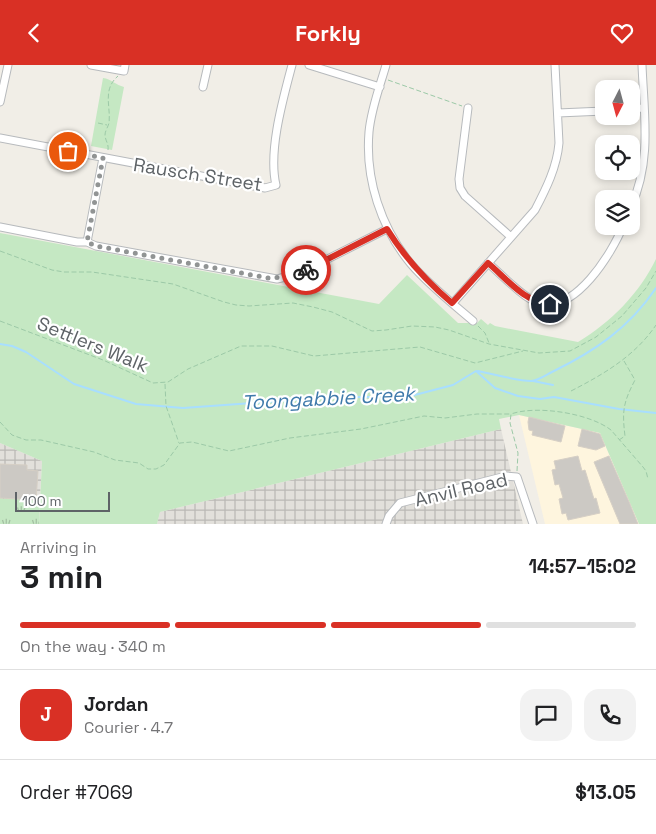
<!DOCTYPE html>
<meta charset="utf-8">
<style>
:root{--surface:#fff;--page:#f2f2f2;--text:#202124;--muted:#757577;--line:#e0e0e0;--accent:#d93025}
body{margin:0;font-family:"Space Grotesk",sans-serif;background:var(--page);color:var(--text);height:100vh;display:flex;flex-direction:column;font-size:19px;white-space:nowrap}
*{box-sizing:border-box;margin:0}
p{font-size:16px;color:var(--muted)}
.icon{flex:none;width:28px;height:28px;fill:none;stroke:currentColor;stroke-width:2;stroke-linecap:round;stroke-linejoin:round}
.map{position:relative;height:459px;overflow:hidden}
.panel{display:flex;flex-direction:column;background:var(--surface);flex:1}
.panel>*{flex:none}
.needle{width:32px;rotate:186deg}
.tools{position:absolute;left:595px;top:15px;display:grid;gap:10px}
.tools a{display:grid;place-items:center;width:45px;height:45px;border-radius:10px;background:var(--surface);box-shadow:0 2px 8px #0003;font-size:25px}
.scale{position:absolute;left:15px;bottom:12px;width:95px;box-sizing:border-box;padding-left:5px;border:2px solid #5e6367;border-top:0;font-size:14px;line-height:18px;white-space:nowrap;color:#5e6367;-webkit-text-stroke:4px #fff;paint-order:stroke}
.pin{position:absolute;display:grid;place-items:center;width:42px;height:42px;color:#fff;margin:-21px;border:2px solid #fff;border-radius:50%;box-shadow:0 1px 5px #0007}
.courier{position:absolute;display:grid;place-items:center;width:50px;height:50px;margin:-25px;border:4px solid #d93025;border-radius:50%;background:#fff;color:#222;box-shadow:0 1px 6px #0007}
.headline em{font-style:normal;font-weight:800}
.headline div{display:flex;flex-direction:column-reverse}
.headline{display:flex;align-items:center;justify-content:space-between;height:85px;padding:0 20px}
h1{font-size:32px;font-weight:800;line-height:38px}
.bar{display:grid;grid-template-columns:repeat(4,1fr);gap:8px 5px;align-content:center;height:60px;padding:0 20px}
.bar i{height:6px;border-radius:4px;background:var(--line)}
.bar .on{background:var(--accent)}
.bar p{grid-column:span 4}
.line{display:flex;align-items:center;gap:12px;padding:0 20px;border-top:1px solid var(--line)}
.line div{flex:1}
.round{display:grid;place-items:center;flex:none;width:52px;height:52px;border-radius:15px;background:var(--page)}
header{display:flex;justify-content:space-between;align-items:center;height:65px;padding:0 20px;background:var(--accent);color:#fff;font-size:22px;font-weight:800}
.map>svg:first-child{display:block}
.commercial{fill:#fef5de}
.industrial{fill:url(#industrial-grid)}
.grass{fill:url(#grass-tufts)}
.park{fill:#c5e8c3}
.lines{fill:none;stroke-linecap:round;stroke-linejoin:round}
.stream{stroke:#a8deff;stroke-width:2}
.building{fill:#ccc9c4;stroke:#d6cfc5}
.minor-casing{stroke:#b7babd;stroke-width:9}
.path{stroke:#9cc9a7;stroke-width:1;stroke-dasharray:5 2.5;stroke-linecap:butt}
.minor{stroke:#fff;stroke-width:7}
.done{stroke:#919494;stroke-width:5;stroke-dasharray:0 9}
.route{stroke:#d93025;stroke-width:6}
.labels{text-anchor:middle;stroke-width:4.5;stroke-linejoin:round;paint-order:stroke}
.street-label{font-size:19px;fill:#5e6367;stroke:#fff}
.water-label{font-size:20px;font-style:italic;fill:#3f7aab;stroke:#fff}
</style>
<header><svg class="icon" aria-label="back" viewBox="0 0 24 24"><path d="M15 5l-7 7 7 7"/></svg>Forkly<svg class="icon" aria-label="heart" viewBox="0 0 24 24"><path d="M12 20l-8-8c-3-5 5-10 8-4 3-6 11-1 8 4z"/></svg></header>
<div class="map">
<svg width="656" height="459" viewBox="0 0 656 459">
<defs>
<pattern id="industrial-grid" width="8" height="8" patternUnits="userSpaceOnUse" patternTransform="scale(1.25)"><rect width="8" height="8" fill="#e2e0db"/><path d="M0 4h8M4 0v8" fill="none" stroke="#bab9b5"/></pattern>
<pattern id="grass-tufts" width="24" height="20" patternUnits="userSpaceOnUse" patternTransform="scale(1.25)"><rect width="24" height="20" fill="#c5e8c3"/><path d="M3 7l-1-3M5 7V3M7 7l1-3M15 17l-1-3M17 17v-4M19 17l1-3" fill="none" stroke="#a3c0a2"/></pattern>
</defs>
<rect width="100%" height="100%" fill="#f1eee7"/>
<!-- commercial -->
<path class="commercial" d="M 519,350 L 600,368 L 639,459 L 545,459 Z"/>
<!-- industrial -->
<path class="industrial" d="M 501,364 L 523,459 L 157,459 L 160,447 Z
M 0,378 L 42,396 L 40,435 L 0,433 Z"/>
<!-- grass -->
<path class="grass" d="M 0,433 L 40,435 L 39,459 L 0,459 Z"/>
<!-- park -->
<path class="park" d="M 103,13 C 111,14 116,20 124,22 L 112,85 L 91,81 Z
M 0,168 L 379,239 L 407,210 L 458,258 L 477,258 L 481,254 L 488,260 L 490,258 L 495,261 L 578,277 C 611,257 639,229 656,194 L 656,459 L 639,459 L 600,368 L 519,350 L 499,354 L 501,364 L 160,447 L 157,459 L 39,459 L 42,396 L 0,378 Z"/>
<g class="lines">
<!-- stream -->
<path class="stream" d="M 0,279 L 12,281 L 26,287 L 74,319 L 136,339 L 183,343 L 336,332 L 407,332 L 453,320 L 476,306 L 495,323 L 518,331 L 540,334 L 554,332 L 619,344 L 656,348
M 478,306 C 492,309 518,316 531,316 C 538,316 546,310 552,307 C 595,286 629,263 656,223
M 533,316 L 553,320"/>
</g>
<!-- building -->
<path class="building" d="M 529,352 L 565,361 L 561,377 L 532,370 L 533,366 L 529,365 L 528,357 Z
M 582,364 L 600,369 L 605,381 L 596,385 L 578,381 Z
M 578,391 L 582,406 L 585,405 L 594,434 L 596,433 L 600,448 L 568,455 L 566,448 L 562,449 L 559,434 L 563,433 L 559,419 L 555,420 L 552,405 L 556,404 L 554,396 Z
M 609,391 L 630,439 L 638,459 L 620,459 L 594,397 Z
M 0,399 L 27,400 L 27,405 L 38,406 L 36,435 L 0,433 Z"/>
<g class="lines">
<defs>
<path id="minor" d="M 91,0 L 124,6 L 125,0
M 309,0 L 380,22
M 386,0 C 380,21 371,44 369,67 C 365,114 381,163 411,199 C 429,220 452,238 473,256
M 203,22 L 208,0
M 0,37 L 8,0
M 468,43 L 459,114 L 460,123 L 465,131 L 511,172
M 631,44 L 643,43
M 558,48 L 604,46
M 0,73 L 265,123 L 276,120 C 268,86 283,34 292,0
M 631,142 C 652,95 644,50 642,0
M 0,162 L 77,177 L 87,177 L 96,181 L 277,214 L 298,209 L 387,164
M 87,177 L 103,93
M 488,198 C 500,208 524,234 539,238 C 575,249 612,188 623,161
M 453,238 L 535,145 C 546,124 557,102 559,78 L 555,0
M 386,459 L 389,451 L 400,438 L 506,411 L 517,412 L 533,459"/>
</defs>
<!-- minor casing -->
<use href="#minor" class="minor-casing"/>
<!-- path -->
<path class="path" d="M 388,15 L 462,41
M 98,58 L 107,60
M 108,85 C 109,79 105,75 105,70 C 105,66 108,62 109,58 C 111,41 102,25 118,11
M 0,186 L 52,205 L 64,207 L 92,207 L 173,219 L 224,237 L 236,240 L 249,241 L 293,238 L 313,242 L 332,247 L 372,266 L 386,265 L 412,261 L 435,262 L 449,265 L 489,279 L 539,288 L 570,286 L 596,272 L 622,251 L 646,223 L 656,206
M 0,256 L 103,295 L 153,318 L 168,317 L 188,304 L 241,281 L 272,281 L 314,291 L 420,282 L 475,298 L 523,286
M 478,261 L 485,268 L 489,278
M 165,319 L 166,341 L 179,378
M 571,326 C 604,309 635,291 656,260
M 0,357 L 12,370 L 26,375 L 41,375 L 94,387 L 115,395 L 139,398 L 148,404 L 156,404 L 164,400 L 180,378 L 192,377 L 229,386 L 290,373 L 361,364 L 424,351 L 445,353 L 477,349 L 511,349
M 619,375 L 625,371 C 622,346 623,338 635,315 L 624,296
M 517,406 L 518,388 L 510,358 L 511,349 C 536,340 589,348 611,365 L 643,402 L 646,406 L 648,414"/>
<!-- minor -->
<use href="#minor" class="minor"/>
</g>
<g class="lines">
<!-- done -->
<path class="done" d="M 68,86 L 103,93 L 87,177 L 96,181 L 268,213 L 289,212 L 306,205"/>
<!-- route -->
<path class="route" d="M 306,205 L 387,164 C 405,193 426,216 452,238 L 488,198 C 506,213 525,238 550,239"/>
</g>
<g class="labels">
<!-- street labels -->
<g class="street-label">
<text transform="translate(198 109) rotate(9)" y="7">Rausch Street</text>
<text transform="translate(93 279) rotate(22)" y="7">Settlers Walk</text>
<text transform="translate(461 424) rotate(-13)" y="7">Anvil Road</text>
</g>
<!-- water labels -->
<g class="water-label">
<text transform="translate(328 333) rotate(-3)" y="7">Toongabbie Creek</text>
</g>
</g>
</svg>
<div class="tools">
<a><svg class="needle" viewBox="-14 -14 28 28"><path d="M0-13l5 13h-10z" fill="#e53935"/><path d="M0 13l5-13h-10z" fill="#757577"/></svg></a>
<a><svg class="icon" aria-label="locate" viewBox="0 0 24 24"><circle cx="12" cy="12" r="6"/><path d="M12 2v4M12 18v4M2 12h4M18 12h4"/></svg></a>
<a><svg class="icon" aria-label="layers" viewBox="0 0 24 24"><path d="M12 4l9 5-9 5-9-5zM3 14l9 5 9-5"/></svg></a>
</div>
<div class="scale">100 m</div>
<div class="pin" style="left:68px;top:86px;background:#ea580c"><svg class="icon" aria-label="bag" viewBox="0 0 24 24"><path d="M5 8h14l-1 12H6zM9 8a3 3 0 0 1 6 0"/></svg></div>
<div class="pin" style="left:550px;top:239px;background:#1f2937"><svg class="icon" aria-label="home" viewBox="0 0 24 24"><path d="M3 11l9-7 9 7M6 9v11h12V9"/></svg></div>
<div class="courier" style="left:306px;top:205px"><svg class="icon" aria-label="bike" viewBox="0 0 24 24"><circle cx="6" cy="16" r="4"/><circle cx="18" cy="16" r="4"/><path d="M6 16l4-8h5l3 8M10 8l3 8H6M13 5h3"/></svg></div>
</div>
<section class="panel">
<div class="headline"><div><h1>3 min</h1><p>Arriving in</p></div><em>14:57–15:02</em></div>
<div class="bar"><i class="on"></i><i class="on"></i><i class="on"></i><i></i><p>On the way · 340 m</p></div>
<div class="line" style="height:90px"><b class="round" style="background:var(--accent);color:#fff">J</b><div><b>Jordan</b><p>Courier · 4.7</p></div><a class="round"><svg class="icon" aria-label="chat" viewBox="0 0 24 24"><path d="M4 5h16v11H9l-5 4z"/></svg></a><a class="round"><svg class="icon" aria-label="phone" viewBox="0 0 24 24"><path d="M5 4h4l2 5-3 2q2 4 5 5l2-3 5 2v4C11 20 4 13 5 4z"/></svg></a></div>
<div class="line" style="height:65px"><div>Order #7069</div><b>$13.05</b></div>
</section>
